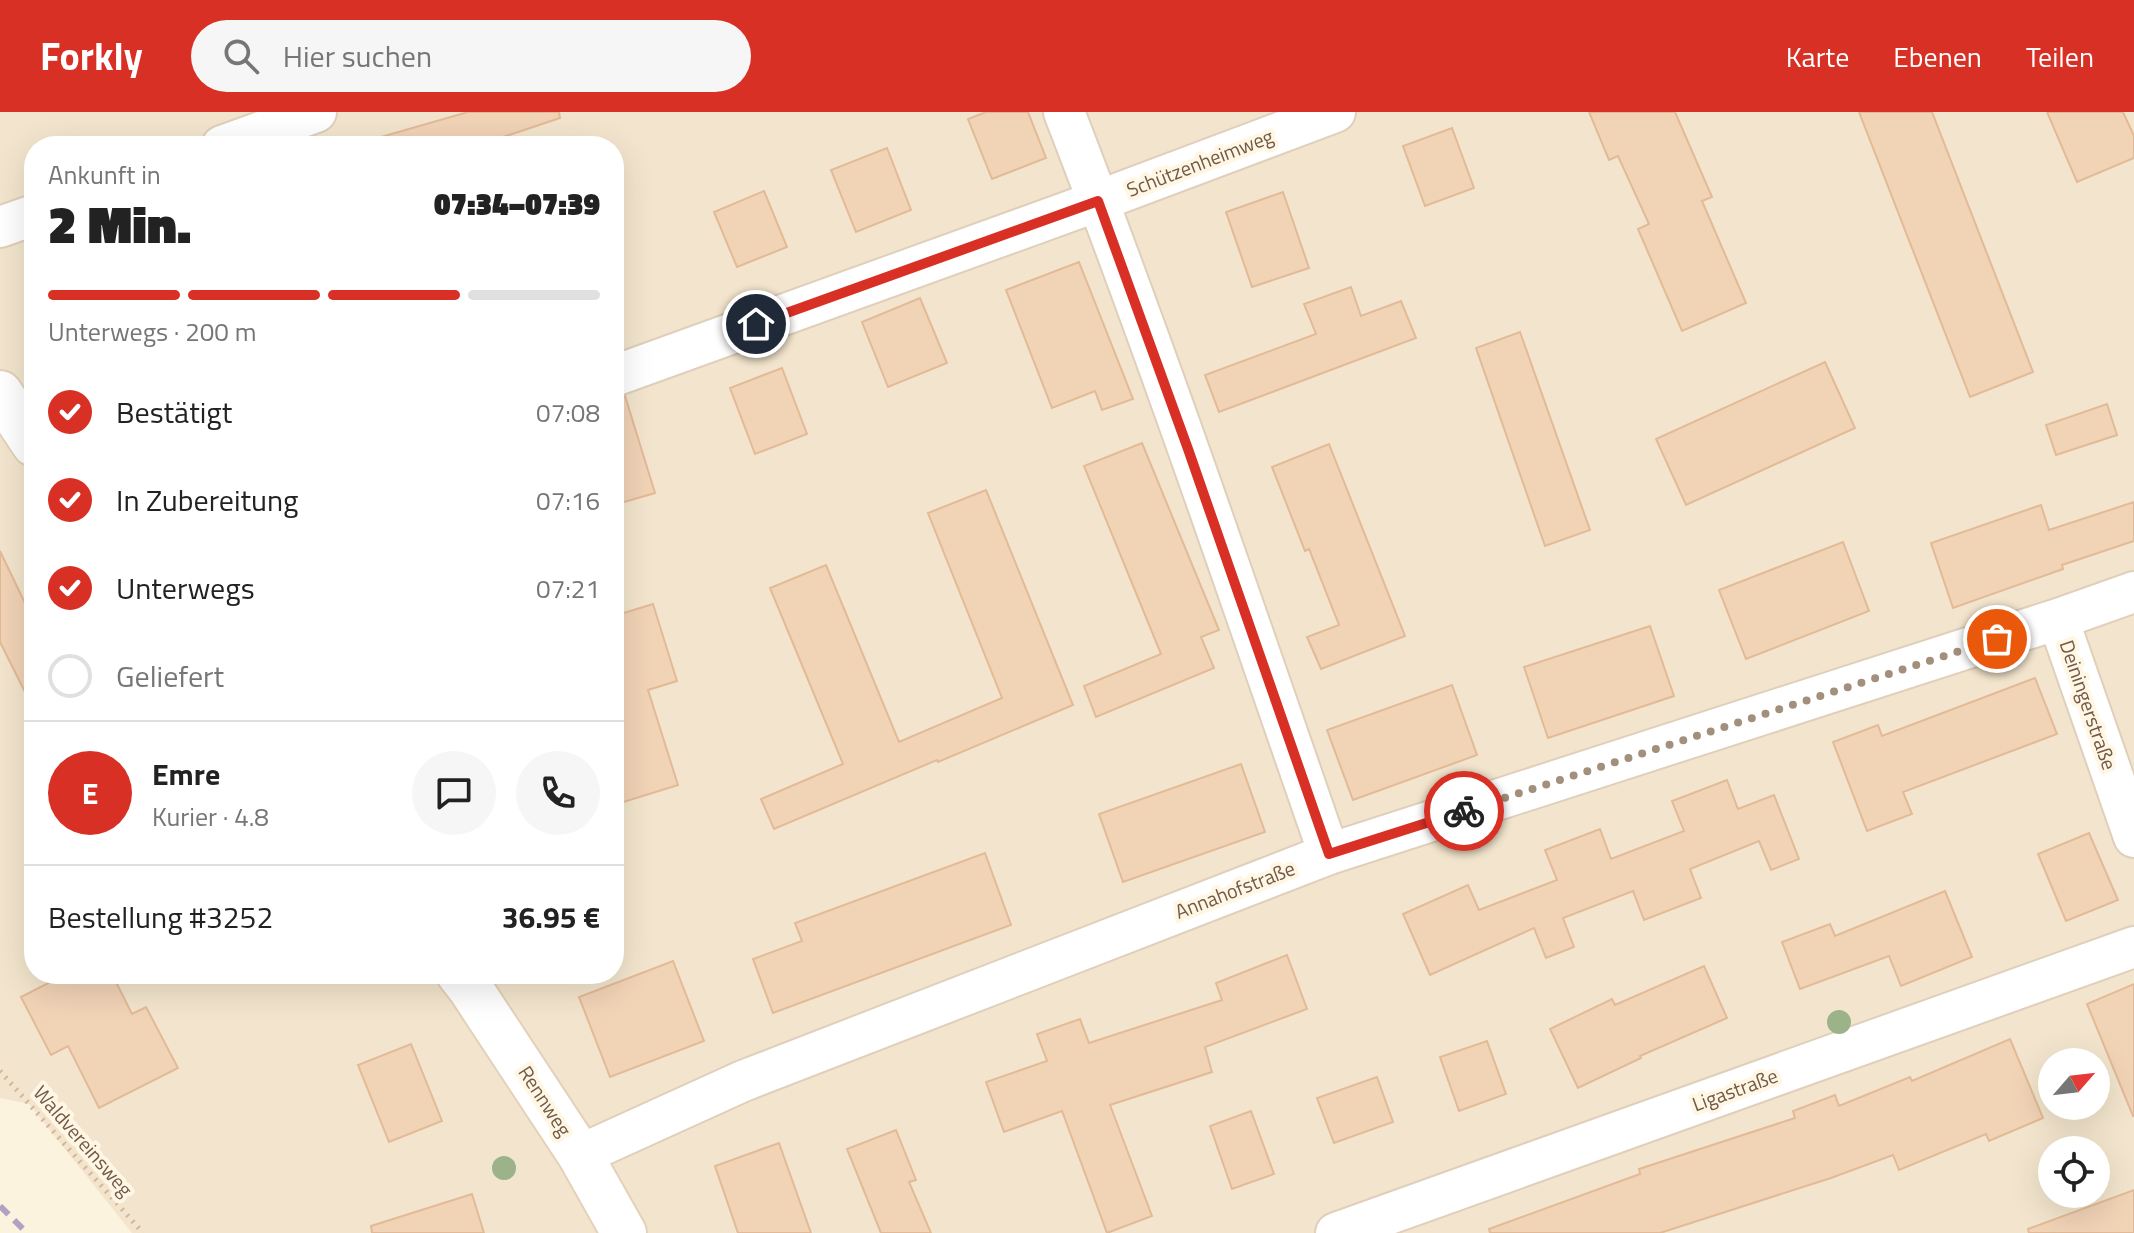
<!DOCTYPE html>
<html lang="de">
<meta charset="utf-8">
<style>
:root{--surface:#fff;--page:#f6f6f6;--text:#222;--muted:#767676;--line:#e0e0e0;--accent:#d93025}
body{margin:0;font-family:"Titillium Web",sans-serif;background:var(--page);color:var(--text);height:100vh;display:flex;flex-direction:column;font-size:30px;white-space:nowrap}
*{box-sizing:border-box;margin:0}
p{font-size:26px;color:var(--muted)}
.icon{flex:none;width:44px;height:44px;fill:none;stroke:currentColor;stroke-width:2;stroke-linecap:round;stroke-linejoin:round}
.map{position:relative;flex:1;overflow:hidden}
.panel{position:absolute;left:24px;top:24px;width:600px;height:848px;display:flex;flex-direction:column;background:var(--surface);border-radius:32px;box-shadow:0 8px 32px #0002}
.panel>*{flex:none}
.needle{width:52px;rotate:62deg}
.fabs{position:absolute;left:2038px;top:936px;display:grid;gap:16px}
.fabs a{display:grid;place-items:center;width:72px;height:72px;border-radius:50%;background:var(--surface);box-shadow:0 8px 32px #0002;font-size:40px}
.pin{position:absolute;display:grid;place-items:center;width:68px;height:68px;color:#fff;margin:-34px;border:4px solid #fff;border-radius:50%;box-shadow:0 2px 8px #0007}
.courier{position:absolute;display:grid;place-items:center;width:80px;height:80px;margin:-40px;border:6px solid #d93025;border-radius:50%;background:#fff;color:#222;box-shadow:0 2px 10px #0007}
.summary em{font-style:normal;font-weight:800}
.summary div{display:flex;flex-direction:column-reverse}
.summary{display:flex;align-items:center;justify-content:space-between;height:136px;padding:0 24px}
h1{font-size:52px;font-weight:800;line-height:60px}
.bar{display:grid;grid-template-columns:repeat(4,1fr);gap:12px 8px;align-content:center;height:96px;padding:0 24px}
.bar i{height:10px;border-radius:6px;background:var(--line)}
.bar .selected{background:var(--accent)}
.bar p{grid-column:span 4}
.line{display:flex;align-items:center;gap:20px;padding:0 24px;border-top:2px solid var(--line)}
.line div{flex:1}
.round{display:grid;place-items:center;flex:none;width:84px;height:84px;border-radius:42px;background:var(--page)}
ol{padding:0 24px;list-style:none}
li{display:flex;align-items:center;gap:24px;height:88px}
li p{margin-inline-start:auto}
li .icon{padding:8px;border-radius:50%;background:var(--accent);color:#fff;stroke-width:4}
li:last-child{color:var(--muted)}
li i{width:44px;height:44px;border:4px solid var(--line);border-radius:50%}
header{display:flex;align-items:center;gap:48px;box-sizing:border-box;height:112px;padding:0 40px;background:var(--accent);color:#fff}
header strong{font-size:38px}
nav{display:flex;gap:44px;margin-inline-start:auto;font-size:28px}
.search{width:560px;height:72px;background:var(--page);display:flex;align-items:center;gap:20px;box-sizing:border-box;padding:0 28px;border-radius:44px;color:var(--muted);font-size:30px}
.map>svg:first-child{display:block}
.residential{fill:#f3e5cd;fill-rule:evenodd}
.building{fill:#f1d3b6;stroke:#e3ba97;stroke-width:2}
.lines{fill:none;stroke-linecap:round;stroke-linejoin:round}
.street-casing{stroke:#dfcfbb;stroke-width:44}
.secondary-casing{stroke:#e4d1b9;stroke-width:48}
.path{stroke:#d5b69a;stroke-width:5;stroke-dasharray:2 6;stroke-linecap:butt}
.street{stroke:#fff;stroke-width:40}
.secondary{stroke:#fff;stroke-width:44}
.rail{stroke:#b59fc3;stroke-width:6;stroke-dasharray:12 8;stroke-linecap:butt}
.tree{fill:#9cb288}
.done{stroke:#a2907c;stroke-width:8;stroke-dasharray:0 14.4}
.route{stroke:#d93025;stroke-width:10}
.labels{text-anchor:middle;stroke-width:8;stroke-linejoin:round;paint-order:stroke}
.street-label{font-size:20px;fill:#715a47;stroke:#fff7e4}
</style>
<header>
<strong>Forkly</strong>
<div class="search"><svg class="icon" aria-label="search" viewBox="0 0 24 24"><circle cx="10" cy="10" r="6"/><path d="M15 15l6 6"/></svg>Hier suchen</div>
<nav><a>Karte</a><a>Ebenen</a><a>Teilen</a></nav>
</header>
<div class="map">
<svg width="2134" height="1121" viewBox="0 0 2134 1121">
<rect width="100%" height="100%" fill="#fcf3de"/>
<!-- residential -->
<path class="residential" d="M 0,0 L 2134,0 L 2134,1121 L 132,1121 L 29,992 L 0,986 ZM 34,34 L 614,34 L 614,862 L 34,862 ZM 2052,950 L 2096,950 L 2096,994 L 2052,994 ZM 2052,1038 L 2096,1038 L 2096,1082 L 2052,1082 Z"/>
<!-- building -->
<path class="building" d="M 468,0 L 559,0 L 560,6 L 476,34 L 382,34 L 381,25 Z
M 986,0 L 1028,0 L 1046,46 L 992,67 L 968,7 Z
M 1589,0 L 1675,0 L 1712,85 L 1702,89 L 1746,191 L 1682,219 L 1638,117 L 1649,112 L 1618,44 L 1609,48 Z
M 1859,0 L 1932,0 L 2033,260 L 1970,285 Z
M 2047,0 L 2123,0 L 2134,24 L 2134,46 L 2077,70 Z
M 1452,16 L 1474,76 L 1425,94 L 1403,34 Z
M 887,36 L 911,98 L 856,120 L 831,58 Z
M 764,79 L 787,135 L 737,155 L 714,100 Z
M 1283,80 L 1309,156 L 1252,175 L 1226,100 Z
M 1079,150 L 1133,287 L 1102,298 L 1095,279 L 1052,296 L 1006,178 Z
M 1351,175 L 1361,204 L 1401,189 L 1416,226 L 1219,300 L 1205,263 L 1316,222 L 1304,192 Z
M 920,186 L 947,251 L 888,275 L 862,210 Z
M 1520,220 L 1590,418 L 1545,434 L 1476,236 Z
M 1825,250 L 1855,316 L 1686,393 L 1656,327 Z
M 782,256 L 807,322 L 755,342 L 730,276 Z
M 625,284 L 655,381 L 614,393 L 614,286 Z
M 2107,292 L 2117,323 L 2056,343 L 2046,313 Z
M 1142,331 L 1219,518 L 1201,525 L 1214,556 L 1096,605 L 1084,574 L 1161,542 L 1084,354 Z
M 1329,332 L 1405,524 L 1321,557 L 1307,525 L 1339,513 L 1309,437 L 1305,439 L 1272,355 Z
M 986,378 L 1073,593 L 938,650 L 937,648 L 774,717 L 761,687 L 843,652 L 770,476 L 826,453 L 899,630 L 1002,586 L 928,401 Z
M 2134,390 L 2134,429 L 2062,453 L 2063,457 L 1953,496 L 1931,431 L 2041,393 L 2049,418 Z
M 1843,430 L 1869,499 L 1746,547 L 1719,478 Z
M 0,439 L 34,510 L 34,598 L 0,530 Z
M 653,492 L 677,569 L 648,578 L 678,673 L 614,693 L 614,504 Z
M 1650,514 L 1674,584 L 1548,626 L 1524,555 Z
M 2035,566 L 2057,622 L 1903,680 L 1912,702 L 1867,719 L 1833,630 L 1878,613 L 1882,624 Z
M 1452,573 L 1477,643 L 1353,688 L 1327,618 Z
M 1241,652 L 1265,720 L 1123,770 L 1099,702 Z
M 1727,668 L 1738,697 L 1774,683 L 1799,747 L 1771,758 L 1759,729 L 1690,757 L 1701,786 L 1644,808 L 1633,779 L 1563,806 L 1574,835 L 1546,846 L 1534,816 L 1430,863 L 1403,802 L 1468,773 L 1479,798 L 1557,768 L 1545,738 L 1600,717 L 1611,747 L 1684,719 L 1672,689 Z
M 2089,721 L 2118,788 L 2066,809 L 2038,742 Z
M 985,741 L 1011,813 L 773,901 L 753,847 L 802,829 L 795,811 Z
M 1945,779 L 1972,845 L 1901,874 L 1889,844 L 1800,877 L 1782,830 L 1830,812 L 1835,824 Z
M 1287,843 L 1307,897 L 1205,935 L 1212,960 L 1110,993 L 1152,1104 L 1107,1121 L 1062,999 L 1004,1020 L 986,970 L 1047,949 L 1037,922 L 1080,907 L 1089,931 L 1222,888 L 1216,871 Z
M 673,849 L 704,929 L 610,965 L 579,885 Z
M 1704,854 L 1727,906 L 1640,944 L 1641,946 L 1578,976 L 1550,917 L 1612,887 L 1615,893 Z
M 66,862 L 112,862 L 132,902 L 146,895 L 178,956 L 99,996 L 68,934 L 51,943 L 21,885 Z
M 2134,872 L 2134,1004 L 2133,1004 L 2087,892 Z
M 2010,927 L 2043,1006 L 1989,1029 L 1986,1022 L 1899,1058 L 1893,1043 L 1831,1066 L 1660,1121 L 1490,1121 L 1489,1117 L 1640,1062 L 1639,1057 L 1795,1006 L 1793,999 L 1835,983 L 1839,994 L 1910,965 L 1912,969 Z
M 1487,929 L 1506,982 L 1459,999 L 1440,945 Z
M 411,932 L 442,1009 L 389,1030 L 358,953 Z
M 1377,965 L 1393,1010 L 1334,1031 L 1317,986 Z
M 1251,999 L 1274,1062 L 1232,1077 L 1210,1014 Z
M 896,1018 L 916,1068 L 909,1070 L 931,1121 L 881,1121 L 847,1037 Z
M 779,1031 L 811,1121 L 738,1121 L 715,1054 Z
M 2134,1078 L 2134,1121 L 2029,1121 L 2028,1117 Z
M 472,1082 L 484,1121 L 372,1121 L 371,1114 Z"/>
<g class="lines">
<defs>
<path id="street" d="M 1064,0 C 1159,245 1243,494 1329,742
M 222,34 L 316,0
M 0,115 L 34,103
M 614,264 L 1098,89 L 1335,0
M 2058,507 L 2134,725
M 580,1043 L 743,969 L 1329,742 L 2058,507 L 2134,480
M 1336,1121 L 2134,835"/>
<path id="secondary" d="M 0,281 L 34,332
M 459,862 L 470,876 L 580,1043 L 624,1121"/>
</defs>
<!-- street casing -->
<use href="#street" class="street-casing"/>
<!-- secondary casing -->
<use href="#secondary" class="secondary-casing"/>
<!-- path -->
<path class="path" d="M 0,959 L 143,1121"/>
<!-- street -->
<use href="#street" class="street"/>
<!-- secondary -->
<use href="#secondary" class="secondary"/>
<!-- rail -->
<path class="rail" d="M 0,1094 L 27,1121"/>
</g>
<!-- trees -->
<g class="tree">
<circle cx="1839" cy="910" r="12"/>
<circle cx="504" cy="1056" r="12"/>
</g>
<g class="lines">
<!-- done -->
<path class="done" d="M 1464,699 L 1997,527"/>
<!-- route -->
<path class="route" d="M 756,212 L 1098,89 L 1188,337 L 1329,742 L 1464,699"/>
</g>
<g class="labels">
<!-- street labels -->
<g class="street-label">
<text transform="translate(1200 51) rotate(-21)" y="7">Schützenheimweg</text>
<text transform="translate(2088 593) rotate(71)" y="7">Deiningerstraße</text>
<text transform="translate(1235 778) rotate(-21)" y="7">Annahofstraße</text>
<text transform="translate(1735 978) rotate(-20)" y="7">Ligastraße</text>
<text transform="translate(545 989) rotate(57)" y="7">Rennweg</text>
<text transform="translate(83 1029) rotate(49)" y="7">Waldvereinsweg</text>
</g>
</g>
</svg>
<div class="fabs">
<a><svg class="needle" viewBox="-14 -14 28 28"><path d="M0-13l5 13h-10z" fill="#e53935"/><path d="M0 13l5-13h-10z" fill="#767676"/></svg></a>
<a><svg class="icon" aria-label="locate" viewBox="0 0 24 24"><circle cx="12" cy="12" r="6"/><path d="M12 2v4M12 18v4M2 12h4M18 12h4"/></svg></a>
</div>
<div class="pin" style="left:1997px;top:527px;background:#ea580c"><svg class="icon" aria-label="bag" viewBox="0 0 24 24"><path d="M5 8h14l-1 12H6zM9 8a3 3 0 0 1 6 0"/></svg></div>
<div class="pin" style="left:756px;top:212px;background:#1f2937"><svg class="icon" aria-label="home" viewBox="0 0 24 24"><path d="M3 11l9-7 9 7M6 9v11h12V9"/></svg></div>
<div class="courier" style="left:1464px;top:699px"><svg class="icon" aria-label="bike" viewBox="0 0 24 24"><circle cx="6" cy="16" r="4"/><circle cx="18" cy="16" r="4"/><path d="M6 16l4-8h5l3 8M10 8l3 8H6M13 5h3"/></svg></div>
<section class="panel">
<div class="summary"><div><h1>2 Min.</h1><p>Ankunft in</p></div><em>07:34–07:39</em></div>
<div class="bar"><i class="selected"></i><i class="selected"></i><i class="selected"></i><i></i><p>Unterwegs · 200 m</p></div>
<ol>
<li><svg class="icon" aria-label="check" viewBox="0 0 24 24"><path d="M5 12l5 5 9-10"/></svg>Bestätigt<p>07:08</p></li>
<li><svg class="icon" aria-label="check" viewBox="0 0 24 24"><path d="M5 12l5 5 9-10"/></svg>In Zubereitung<p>07:16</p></li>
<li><svg class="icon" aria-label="check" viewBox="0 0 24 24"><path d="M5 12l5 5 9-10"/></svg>Unterwegs<p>07:21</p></li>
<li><i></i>Geliefert</li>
</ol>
<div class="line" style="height:144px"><b class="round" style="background:var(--accent);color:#fff">E</b><div><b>Emre</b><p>Kurier · 4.8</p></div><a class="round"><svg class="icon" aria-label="chat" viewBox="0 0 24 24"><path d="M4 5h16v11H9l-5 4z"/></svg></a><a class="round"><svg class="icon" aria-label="phone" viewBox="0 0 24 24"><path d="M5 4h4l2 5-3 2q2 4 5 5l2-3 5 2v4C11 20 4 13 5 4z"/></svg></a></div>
<div class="line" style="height:104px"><div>Bestellung #3252</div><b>36.95 €</b></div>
</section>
</div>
